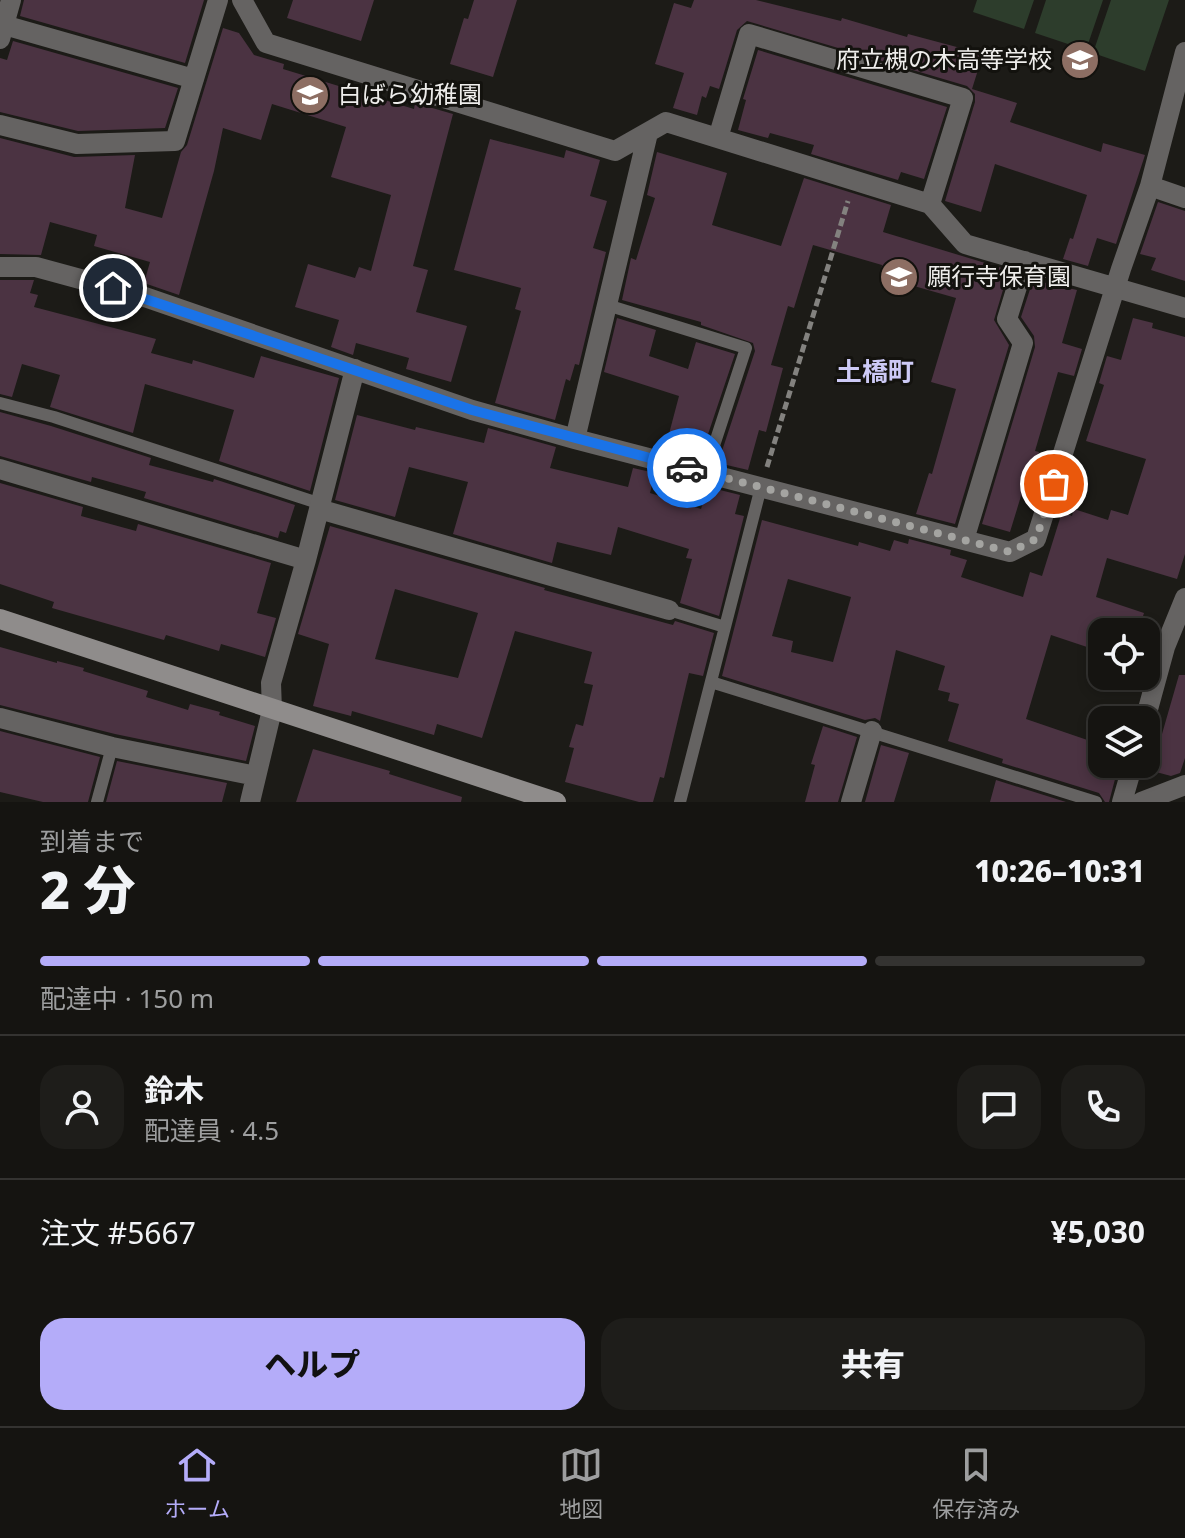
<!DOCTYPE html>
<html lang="ja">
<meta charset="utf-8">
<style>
:root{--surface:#151411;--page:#1e1d1a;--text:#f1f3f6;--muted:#9d9e9f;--line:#343331;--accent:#b4acf9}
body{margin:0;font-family:"Noto Sans","Noto Sans JP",sans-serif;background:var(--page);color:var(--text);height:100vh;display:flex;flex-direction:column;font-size:30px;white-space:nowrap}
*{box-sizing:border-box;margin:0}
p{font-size:26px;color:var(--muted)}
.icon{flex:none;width:44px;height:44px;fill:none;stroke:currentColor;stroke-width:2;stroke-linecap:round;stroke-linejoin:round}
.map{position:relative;height:802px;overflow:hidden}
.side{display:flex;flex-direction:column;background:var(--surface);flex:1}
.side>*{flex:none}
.tools{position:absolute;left:1088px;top:618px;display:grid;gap:16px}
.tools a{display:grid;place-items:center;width:72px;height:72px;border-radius:16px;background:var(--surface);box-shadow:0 4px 12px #0003,0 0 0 2px var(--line);font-size:40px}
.pin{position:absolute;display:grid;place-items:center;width:68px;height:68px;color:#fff;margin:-34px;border:4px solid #fff;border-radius:50%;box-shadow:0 2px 8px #0007}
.courier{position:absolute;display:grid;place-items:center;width:80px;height:80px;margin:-40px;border:6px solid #1a73e8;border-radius:50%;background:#fff;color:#222;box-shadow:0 2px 10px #0007}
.headline em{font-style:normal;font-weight:800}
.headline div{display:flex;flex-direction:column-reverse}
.headline{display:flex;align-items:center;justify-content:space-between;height:136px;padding:0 40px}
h1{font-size:52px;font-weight:800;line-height:60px}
.bar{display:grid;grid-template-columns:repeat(4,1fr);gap:12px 8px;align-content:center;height:96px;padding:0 40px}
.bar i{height:10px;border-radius:6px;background:var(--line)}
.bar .selected{background:var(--accent)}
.bar p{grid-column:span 4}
.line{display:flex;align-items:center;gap:20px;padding:0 40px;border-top:2px solid var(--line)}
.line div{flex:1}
.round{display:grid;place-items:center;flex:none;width:84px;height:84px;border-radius:24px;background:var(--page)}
.button{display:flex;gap:16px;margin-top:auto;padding:16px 40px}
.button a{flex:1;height:92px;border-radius:24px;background:var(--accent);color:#111;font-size:32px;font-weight:800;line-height:92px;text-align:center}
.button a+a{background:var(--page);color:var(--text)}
.tabs{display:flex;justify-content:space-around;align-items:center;height:112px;border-top:2px solid var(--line);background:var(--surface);font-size:22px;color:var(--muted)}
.tabs a{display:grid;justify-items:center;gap:4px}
.tabs .selected{color:var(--accent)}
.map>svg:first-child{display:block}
.garden{fill:#2d3d2c}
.building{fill:#4b3342;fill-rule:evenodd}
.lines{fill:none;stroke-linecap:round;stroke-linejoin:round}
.path{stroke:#83827f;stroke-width:5;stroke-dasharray:8 4;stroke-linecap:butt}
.lane{stroke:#656362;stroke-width:12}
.street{stroke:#656362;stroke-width:20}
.secondary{stroke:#8f8c8b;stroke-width:20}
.done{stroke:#a4a4a1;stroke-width:8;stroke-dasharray:0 14.4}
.route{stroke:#1a73e8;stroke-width:10}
.labels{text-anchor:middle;stroke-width:6;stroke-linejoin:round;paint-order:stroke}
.poi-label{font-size:24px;fill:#eeedeb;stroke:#13120e;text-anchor:start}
.neighbourhood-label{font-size:26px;font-weight:bold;fill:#cdcaf6;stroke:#13120e}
</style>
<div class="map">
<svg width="1185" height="802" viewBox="0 0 1185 802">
<rect width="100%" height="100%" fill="#1c1b17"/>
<!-- garden -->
<path class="garden" d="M 977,0 L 1034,0 L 1024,29 L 973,12 Z
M 1046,0 L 1103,0 L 1086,50 L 1035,33 Z
M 1111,0 L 1169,0 L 1145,71 L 1093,53 Z"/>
<!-- building -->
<path class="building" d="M 24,0 L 204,0 L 185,63 L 20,16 Z
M 293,0 L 374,0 L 361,41 L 287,18 Z
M 474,0 L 517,0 L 493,77 L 450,64 L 464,18 L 468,19 Z
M 694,0 L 756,0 L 841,21 L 842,18 L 907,37 L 908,34 L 983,54 L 972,89 L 1017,103 L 1010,122 L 1101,152 L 1103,143 L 1145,155 L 1116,244 L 1097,238 L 1088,266 L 1063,259 L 1070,238 L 1073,239 L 1087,195 L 995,164 L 981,212 L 945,201 L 975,102 L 975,94 L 967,86 L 747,21 L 737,30 L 719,89 L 710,86 L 706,98 L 702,96 L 697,115 L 673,108 L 684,73 L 655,64 L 674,3 L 691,8 Z
M 223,28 L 239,33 L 254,55 L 284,64 L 283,69 L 414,109 L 415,103 L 453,114 L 413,266 L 428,270 L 416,312 L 467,326 L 451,382 L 406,369 L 409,358 L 356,343 L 353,355 L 331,347 L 339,320 L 295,307 L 308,264 L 355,278 L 359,267 L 371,271 L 391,195 L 331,177 L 346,127 L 272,104 L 261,140 L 223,128 L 214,171 L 179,295 L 144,283 L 150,262 L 94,246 L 97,235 L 50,222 L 41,255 L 0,254 L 0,138 L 74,157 L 135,155 L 125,208 L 162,218 L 181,152 L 187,145 Z
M 13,41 L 178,88 L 165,128 L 78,131 L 0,112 L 0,58 L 7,60 Z
M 758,50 L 947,107 L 924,179 L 901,172 L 898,180 L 811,154 L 814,145 L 770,133 L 768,138 L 738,130 L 746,100 L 743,99 Z
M 490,139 L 564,158 L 566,150 L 600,160 L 590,196 L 607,201 L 593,248 L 606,252 L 579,365 L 575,364 L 570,381 L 566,379 L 555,420 L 495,403 L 521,311 L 515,309 L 521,288 L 454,270 Z
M 657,152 L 727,173 L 712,225 L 781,246 L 804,178 L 891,205 L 883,232 L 1005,269 L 1004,272 L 1008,273 L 994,320 L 1009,345 L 955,524 L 916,514 L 929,473 L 932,474 L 956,389 L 931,382 L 956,298 L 886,278 L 887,273 L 881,271 L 882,265 L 813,245 L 794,308 L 788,306 L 771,365 L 783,368 L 766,432 L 759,430 L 748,470 L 718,463 L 755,351 L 753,343 L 701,325 L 701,322 L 622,300 L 631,258 L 636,260 L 655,198 L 647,195 Z
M 1158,202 L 1185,211 L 1185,281 L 1151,270 L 1156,258 L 1140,254 Z
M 0,280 L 34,280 L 30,293 L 38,295 L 34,307 L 156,339 L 151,353 L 192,364 L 193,360 L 254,378 L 261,356 L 339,378 L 310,491 L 219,461 L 234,410 L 145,384 L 133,433 L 50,407 L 60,375 L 22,364 L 12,397 L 0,394 Z
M 1033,280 L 1077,290 L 1062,343 L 1082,349 L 1074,376 L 1058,372 L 1035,451 L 1039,452 L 1025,497 L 1021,496 L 1010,532 L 982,524 L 1035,347 L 1034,336 L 1021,317 Z
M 617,318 L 656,330 L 649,356 L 688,369 L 696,342 L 735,354 L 700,458 L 665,449 L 679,396 L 604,372 Z
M 1133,318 L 1153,323 L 1152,328 L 1185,337 L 1185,554 L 1177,579 L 1107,558 L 1096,597 L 1144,613 L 1138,632 L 1102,632 L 1102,652 L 1051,635 L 1026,719 L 1102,745 L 1102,764 L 1119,764 L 1109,802 L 1105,802 L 1099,793 L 1002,763 L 1003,759 L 948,741 L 959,704 L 948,701 L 950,693 L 938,690 L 945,666 L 896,650 L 880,721 L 875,718 L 865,720 L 722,676 L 762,520 L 858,546 L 859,542 L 890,551 L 894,540 L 908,544 L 909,539 L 951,550 L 950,555 L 967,560 L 961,577 L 1023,597 L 1030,572 L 1042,576 L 1062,512 L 1072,516 L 1074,509 L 1108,520 L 1111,510 L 1128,515 L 1146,459 L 1086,441 L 1104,385 L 1099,383 L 1107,356 L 1121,360 ZM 788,579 L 851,597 L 833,662 L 791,652 L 793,641 L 772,636 Z
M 0,412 L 51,426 L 151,458 L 149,465 L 213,482 L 214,479 L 295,505 L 286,533 L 280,531 L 278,538 L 144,498 L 146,492 L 92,477 L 91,482 L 0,456 Z
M 357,415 L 415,430 L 416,427 L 484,443 L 488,428 L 556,447 L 550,468 L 628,487 L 633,468 L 655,473 L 650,493 L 701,509 L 708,487 L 740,495 L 735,514 L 744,516 L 719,616 L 680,603 L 692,559 L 686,558 L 689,549 L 618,527 L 611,555 L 557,542 L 552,563 L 453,534 L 468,482 L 409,467 L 395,517 L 335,500 Z
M 0,483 L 83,507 L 81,516 L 136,531 L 138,524 L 271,563 L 257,613 L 276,618 L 265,657 L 221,644 L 219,651 L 166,635 L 164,640 L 52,608 L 54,602 L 0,584 Z
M 330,526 L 545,588 L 544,590 L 673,625 L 675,621 L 714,633 L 703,676 L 689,673 L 664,778 L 660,777 L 653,802 L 639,802 L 565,782 L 574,748 L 569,747 L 576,724 L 583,726 L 593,685 L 584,683 L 592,652 L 515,631 L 482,738 L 437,724 L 434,735 L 352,711 L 351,716 L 313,706 L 329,644 L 298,634 ZM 395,589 L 478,613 L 458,678 L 375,659 Z
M 0,647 L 57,663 L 57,661 L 84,668 L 83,671 L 148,691 L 146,697 L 188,710 L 190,704 L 220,712 L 219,715 L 255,726 L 246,761 L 115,734 L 0,705 Z
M 1179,675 L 1185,675 L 1185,758 L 1180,773 L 1171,776 L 1145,769 L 1155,731 L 1162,734 Z
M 823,726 L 857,737 L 838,802 L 805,802 L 815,765 L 811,764 Z
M 0,731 L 100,757 L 88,802 L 43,802 L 0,792 Z
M 881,745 L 909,753 L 894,802 L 865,802 Z
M 313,749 L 390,771 L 389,774 L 462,797 L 461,802 L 296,802 Z
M 117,761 L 227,783 L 222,802 L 106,802 Z
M 996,780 L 1066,802 L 990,802 Z"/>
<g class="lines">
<!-- path -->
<path class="path" d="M 767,467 L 848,201"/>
<!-- lane -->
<path class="lane" d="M 607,305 L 746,348 L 705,473
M 0,403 L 54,417 L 321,504
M 669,610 L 725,627
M 711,682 L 1096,802
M 97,802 L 112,747
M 680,802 L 761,487"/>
<!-- street -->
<path class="street" d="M 242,0 L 266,43 L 615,151 L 666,122 L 930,204 L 965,244 L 1185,308
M 4,25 L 194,79
M 0,39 L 11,0
M 0,125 L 77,144 L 175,141 L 218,0
M 718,138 L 749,34 L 963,98 L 930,204
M 1150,186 L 1185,198
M 0,267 L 36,267 L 139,295 L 472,410 L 575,439 L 1010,552 L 1036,539 L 1121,269 L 1150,186 L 1185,52
M 575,439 L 648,133
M 0,469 L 306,560
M 319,509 L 669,610
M 964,540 L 1023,343 L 1007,319 L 1025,261
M 0,718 L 112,747 L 256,776
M 1145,720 L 1165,647 L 1185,598
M 250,802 L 272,710 L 271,683 L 306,560 L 355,369
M 851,802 L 872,731
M 1122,802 L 1133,764
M 1141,802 L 1185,785"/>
<!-- secondary -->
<path class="secondary" d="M 0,619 L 556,802"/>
</g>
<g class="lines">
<!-- done -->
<path class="done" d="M 687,468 L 1010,552 L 1036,539 L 1054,484"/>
<!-- route -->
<path class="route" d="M 113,288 L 472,410 L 687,468"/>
</g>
<!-- icons -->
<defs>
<symbol id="school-disc" viewBox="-11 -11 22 22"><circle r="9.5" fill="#8d6e63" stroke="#13120e"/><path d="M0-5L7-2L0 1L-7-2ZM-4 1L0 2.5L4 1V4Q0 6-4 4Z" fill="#fff"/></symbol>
</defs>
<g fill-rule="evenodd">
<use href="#school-disc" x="1058" y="38" width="44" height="44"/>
<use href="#school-disc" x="288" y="73" width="44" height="44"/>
<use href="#school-disc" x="877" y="255" width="44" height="44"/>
</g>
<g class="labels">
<!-- poi labels -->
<g class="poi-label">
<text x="1052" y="68" text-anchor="end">府立槻の木高等学校</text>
<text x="338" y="103">白ばら幼稚園</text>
<text x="927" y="285">願行寺保育園</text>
</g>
<!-- neighbourhood labels -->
<g class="neighbourhood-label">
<text x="875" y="381">土橋町</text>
</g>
</g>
</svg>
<div class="tools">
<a><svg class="icon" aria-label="locate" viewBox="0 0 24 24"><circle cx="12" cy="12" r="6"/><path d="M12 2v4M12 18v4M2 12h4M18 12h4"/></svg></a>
<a><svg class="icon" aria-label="layers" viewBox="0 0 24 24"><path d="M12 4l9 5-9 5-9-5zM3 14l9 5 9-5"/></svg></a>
</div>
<div class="pin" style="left:1054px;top:484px;background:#ea580c"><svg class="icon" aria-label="bag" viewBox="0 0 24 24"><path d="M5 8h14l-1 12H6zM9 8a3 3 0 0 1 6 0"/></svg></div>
<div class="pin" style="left:113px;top:288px;background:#1f2937"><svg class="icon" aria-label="home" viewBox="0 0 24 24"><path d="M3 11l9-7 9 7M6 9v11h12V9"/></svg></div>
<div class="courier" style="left:687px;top:468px"><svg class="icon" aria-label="car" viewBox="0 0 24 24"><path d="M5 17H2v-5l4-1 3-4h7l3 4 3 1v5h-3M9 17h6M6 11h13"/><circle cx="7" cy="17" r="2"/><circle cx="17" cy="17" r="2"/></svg></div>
</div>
<section class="side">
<div class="headline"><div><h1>2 分</h1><p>到着まで</p></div><em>10:26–10:31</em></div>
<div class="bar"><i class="selected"></i><i class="selected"></i><i class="selected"></i><i></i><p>配達中 · 150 m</p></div>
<div class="line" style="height:144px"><a class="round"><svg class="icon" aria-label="person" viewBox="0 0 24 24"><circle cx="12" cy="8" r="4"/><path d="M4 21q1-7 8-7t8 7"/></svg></a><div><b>鈴木</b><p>配達員 · 4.5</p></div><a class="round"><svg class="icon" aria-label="chat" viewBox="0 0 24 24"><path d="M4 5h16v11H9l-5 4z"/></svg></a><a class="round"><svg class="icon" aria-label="phone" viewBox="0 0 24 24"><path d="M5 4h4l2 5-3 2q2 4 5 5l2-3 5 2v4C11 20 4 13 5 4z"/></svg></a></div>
<div class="line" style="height:104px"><div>注文 #5667</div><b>¥5,030</b></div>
<div class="button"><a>ヘルプ</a><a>共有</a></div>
</section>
<nav class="tabs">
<a class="selected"><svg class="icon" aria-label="home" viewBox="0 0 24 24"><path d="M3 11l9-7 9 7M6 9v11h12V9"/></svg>ホーム</a>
<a><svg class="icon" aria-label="map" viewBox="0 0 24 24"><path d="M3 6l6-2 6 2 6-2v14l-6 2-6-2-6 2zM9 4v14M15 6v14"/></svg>地図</a>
<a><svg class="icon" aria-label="saved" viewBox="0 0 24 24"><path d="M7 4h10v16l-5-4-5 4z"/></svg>保存済み</a>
</nav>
